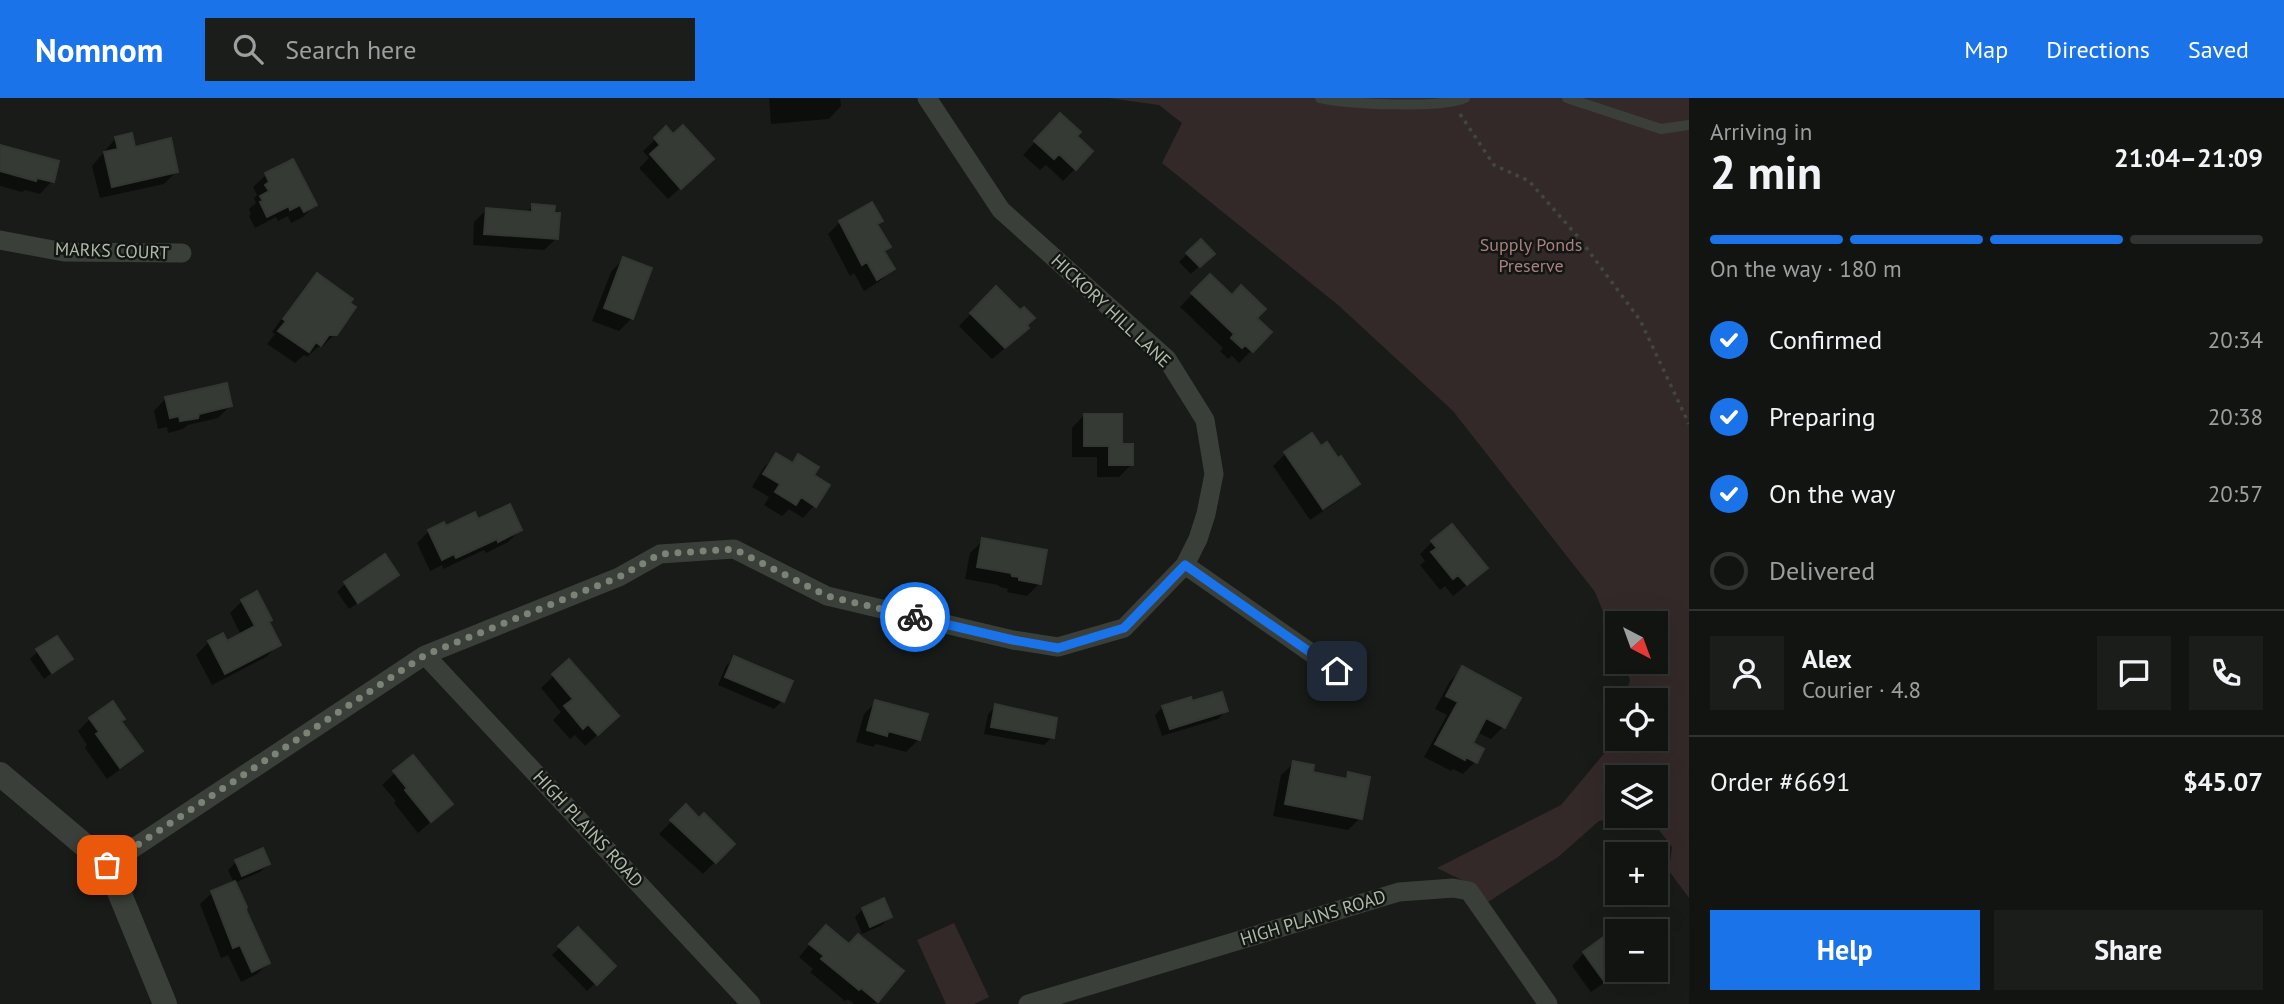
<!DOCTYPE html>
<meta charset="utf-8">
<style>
:root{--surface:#121412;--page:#1b1d1b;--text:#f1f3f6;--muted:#9c9e9f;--line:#313332;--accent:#1a73e8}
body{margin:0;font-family:"PT Sans",sans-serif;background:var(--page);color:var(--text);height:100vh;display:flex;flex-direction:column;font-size:26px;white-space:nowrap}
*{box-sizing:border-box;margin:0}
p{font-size:23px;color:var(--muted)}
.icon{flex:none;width:38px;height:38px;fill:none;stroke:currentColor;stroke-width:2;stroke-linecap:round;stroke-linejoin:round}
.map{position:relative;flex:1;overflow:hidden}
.drawer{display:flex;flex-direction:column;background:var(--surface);width:595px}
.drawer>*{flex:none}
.needle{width:46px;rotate:139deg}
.buttons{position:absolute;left:1605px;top:513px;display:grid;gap:14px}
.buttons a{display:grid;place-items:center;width:63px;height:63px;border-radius:0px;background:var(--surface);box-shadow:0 7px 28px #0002,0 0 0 2px var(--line);font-size:35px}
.pin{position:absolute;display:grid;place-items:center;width:60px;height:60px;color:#fff;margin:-30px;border-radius:14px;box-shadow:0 4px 10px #0006}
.courier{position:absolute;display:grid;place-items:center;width:70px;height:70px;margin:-35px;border:5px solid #1a73e8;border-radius:50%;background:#fff;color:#222;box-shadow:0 2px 9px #0007}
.headline em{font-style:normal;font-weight:700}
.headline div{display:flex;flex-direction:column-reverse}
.headline{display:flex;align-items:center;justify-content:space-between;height:119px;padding:0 21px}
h1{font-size:46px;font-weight:700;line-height:52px}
.bar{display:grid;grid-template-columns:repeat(4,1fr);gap:10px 7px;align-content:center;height:84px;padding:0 21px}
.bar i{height:9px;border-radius:5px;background:var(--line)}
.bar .on{background:var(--accent)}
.bar p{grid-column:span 4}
.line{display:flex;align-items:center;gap:18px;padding:0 21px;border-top:2px solid var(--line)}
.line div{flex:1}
.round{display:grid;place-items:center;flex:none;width:74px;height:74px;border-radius:0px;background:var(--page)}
ol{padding:0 21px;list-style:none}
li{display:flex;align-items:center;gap:21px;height:77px}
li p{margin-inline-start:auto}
li .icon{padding:7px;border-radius:50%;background:var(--accent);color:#fff;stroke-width:4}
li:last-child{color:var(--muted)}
li i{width:38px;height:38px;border:4px solid var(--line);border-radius:50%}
.cta{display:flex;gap:14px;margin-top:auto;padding:14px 21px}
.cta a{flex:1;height:80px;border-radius:0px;background:var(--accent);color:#fff;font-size:28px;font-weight:700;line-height:80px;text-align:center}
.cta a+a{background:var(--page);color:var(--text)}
header{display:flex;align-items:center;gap:42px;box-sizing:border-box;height:98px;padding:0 35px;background:var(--accent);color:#fff}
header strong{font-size:33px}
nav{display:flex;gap:38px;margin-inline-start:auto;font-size:24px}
.search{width:490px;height:63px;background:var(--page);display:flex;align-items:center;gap:18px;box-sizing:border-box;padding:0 24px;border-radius:0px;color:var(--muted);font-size:26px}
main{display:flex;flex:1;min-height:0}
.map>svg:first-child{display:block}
.green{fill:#332928}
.shadow{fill:#0007}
.building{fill:#363a35;stroke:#323732;stroke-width:2}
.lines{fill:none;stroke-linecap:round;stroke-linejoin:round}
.path{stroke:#41473f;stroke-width:3.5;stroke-dasharray:3.5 5;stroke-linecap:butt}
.service{stroke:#3a4039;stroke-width:10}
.minor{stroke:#3a4039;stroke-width:19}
.tertiary{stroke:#3a4039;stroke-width:24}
.done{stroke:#7a8376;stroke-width:7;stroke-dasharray:0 12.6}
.route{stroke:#1a73e8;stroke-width:9}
.labels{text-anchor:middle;stroke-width:5;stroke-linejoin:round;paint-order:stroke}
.park-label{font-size:18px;fill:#a7817f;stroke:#131613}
.street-label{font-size:18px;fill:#afbba9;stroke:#131613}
</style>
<header>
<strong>Nomnom</strong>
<div class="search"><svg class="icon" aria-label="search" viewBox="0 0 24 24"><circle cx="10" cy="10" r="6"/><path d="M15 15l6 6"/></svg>Search here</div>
<nav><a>Map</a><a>Directions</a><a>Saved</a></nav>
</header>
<main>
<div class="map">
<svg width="1689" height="906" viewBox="0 0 1689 906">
<rect width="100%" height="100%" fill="#181b18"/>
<!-- green -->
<path class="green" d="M 1108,0 L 1689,0 L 1689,800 L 1669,773 L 1672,749 L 1648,718 L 1656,718 L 1656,679 L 1617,679 L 1617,718 L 1622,718 L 1599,723 L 1558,759 L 1488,804 L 1470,786 L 1437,770 L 1561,707 L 1607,652 L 1617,622 L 1617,640 L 1656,640 L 1656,602 L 1624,602 L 1630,582 L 1623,564 L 1656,564 L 1656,525 L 1617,525 L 1617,548 L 1595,494 L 1453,313 L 1338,207 L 1162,65 L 1182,25 L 1159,7 Z
M 954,825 L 989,899 L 974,906 L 946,906 L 917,842 Z"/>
<!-- shadow -->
<path class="shadow" d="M 769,0 L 840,0 L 841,8 L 829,21 L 771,26 Z
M 1048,30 L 1074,38 L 1075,71 L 1063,83 L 1046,67 L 1040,72 L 1023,57 Z
M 666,31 L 699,73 L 668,101 L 639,70 L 649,60 L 643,53 Z
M 116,40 L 134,51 L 177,73 L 164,86 L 100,100 L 92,68 Z
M 0,49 L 52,83 L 40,96 L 25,92 L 22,94 L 0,88 Z
M 293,63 L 315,107 L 303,119 L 291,125 L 288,118 L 278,123 L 276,119 L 255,130 L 249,118 L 251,116 L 249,111 L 256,105 L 254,100 L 257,97 L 253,89 L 266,77 Z
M 533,108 L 557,140 L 544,152 L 473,147 L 474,124 L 486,112 L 526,115 Z
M 880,123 L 876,127 L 883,154 L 893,171 L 880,183 L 864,193 L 854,175 L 850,178 L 828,136 L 840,124 Z
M 1187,156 L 1212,156 L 1191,176 L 1179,164 Z
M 623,161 L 632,220 L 619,233 L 592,223 L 611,174 Z
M 317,177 L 335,236 L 322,249 L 318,249 L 307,259 L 304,257 L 295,265 L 267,246 L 275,236 L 272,234 L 305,189 Z
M 1210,178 L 1270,234 L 1239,265 L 1232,258 L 1228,261 L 1220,253 L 1223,250 L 1180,209 Z
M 996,190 L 1015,242 L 992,261 L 959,228 Z
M 166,300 L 230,308 L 218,320 L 188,327 L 183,331 L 168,335 L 167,329 L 158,331 L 154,313 Z
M 1084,317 L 1120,348 L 1132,366 L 1119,379 L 1097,379 L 1097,359 L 1072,359 L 1072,330 Z
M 1311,337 L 1320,350 L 1337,363 L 1357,385 L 1345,398 L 1310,422 L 1273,368 L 1285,356 Z
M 776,357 L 791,366 L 798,359 L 811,378 L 815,407 L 803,420 L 789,411 L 782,418 L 764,407 L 769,399 L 752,389 L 764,369 Z
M 477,423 L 520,432 L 508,444 L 486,455 L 484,452 L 443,471 L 442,467 L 430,473 L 417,445 L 429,433 Z
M 983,442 L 1039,486 L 1027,498 L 1007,494 L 1008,491 L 1000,489 L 998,487 L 965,481 L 970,455 Z
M 1432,444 L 1473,482 L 1453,498 L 1445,488 L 1440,492 L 1420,467 L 1425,463 L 1420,456 Z
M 384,459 L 396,476 L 388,484 L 349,511 L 337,494 L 345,486 Z
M 242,503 L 267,525 L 278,547 L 266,559 L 212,587 L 196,557 L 209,544 L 222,537 L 226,545 L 241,537 L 230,515 Z
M 38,553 L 70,561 L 44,581 L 30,561 Z
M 734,560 L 782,603 L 774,611 L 718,587 L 726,568 Z
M 569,563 L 605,630 L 585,648 L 575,637 L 570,641 L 553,622 L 561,614 L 541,590 Z
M 1463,571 L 1518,600 L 1503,629 L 1491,641 L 1477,634 L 1471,646 L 1475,664 L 1463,676 L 1453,671 L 1451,673 L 1424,659 L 1447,617 L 1435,611 L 1450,583 Z
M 876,604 L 919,641 L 906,654 L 876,646 L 873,649 L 856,644 L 864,616 Z
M 996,608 L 1052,639 L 1044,647 L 984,636 L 988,616 Z
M 1163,609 L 1226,613 L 1218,621 L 1162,638 L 1155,617 Z
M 90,621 L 120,623 L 140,653 L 128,666 L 107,681 L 85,650 L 87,647 L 78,633 Z
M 1294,665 L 1311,676 L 1343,682 L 1349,676 L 1360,720 L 1348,732 L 1273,718 L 1281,677 Z
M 395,675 L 451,706 L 418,735 L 394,705 L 396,703 L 382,687 Z
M 686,709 L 699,722 L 733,746 L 703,776 L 659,736 Z
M 236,764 L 268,766 L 260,774 L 234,785 L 244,812 L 268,865 L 257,876 L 241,884 L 228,857 L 221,860 L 200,806 L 212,795 L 234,785 L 228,772 Z
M 863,811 L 890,819 L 882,827 L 862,836 L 855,819 Z
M 1631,821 L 1640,833 L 1617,833 L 1617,872 L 1622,872 L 1591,894 L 1572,868 L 1584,855 Z
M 578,831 L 614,867 L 587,893 L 552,857 Z
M 814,841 L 848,848 L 877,903 L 874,906 L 854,906 L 848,901 L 845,903 L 810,874 L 813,871 L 799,859 Z"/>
<!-- building -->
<path class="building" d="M 1060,15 L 1081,34 L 1077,38 L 1093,53 L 1076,72 L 1059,56 L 1054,61 L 1034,43 Z
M 683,27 L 714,61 L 681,91 L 650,56 L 660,47 L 654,40 L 666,28 L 673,36 Z
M 132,35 L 135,49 L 171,40 L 178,74 L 112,89 L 104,54 L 118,51 L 115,39 Z
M 0,47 L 59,63 L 54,84 L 37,80 L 36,83 L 0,73 Z
M 293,61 L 317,107 L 304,114 L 300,107 L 290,112 L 289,108 L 267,119 L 260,104 L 263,103 L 260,98 L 269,93 L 265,87 L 269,84 L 265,75 Z
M 872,104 L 883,123 L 877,126 L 891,149 L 884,153 L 895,171 L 877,182 L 867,164 L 862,167 L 839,123 Z
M 532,106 L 555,108 L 554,115 L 560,115 L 558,141 L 484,136 L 486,110 L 532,114 Z
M 1201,141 L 1215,156 L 1200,169 L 1186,155 Z
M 623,159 L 652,170 L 633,221 L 604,210 Z
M 317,175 L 353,201 L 350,205 L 356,209 L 337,237 L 329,237 L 321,248 L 316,244 L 309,254 L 278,233 L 286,223 L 283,221 Z
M 1210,176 L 1232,197 L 1241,187 L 1266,211 L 1257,220 L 1272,234 L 1253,254 L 1245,247 L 1242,250 L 1231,240 L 1234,236 L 1191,195 Z
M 996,188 L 1020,212 L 1024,209 L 1035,220 L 1027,227 L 1029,230 L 1005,250 L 970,215 Z
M 227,285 L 232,308 L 199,316 L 198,320 L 180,323 L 179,318 L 170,320 L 165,299 Z
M 1084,316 L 1122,316 L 1122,346 L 1133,346 L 1133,367 L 1109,367 L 1109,348 L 1084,348 Z
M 1312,335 L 1321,348 L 1327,344 L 1338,360 L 1341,358 L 1360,386 L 1323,411 L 1284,354 Z
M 776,355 L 793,365 L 798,356 L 819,369 L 814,377 L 830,387 L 816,409 L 801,399 L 796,407 L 775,394 L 780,386 L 763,376 Z
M 510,406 L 522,432 L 498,444 L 497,441 L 456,460 L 454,456 L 442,462 L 428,432 L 444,424 L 446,428 L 475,414 L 478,421 Z
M 1452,426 L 1488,470 L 1467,487 L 1458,477 L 1453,481 L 1431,454 L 1437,450 L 1431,443 Z
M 982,440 L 1047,452 L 1041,486 L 1019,482 L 1019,479 L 1012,478 L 1011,475 L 977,469 Z
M 385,456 L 399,477 L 358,505 L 344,484 Z
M 257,493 L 272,522 L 269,524 L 281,547 L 225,576 L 208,543 L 223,535 L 227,543 L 255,528 L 241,502 Z
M 57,538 L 73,561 L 52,575 L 36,551 Z
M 734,558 L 793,583 L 784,604 L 725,579 Z
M 569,561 L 619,618 L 598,637 L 588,626 L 583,631 L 564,608 L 573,601 L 552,576 Z
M 1462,568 L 1521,600 L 1505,630 L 1486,620 L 1473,645 L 1484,651 L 1477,665 L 1466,659 L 1465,662 L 1435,646 L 1458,604 L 1446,598 Z
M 1222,594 L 1228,613 L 1170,631 L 1162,608 L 1191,599 L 1192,603 Z
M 875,602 L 928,616 L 920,642 L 888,633 L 887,638 L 867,632 Z
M 113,603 L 125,621 L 121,623 L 143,653 L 120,670 L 96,636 L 99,634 L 89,620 Z
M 995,606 L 1057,620 L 1054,640 L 991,629 Z
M 413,657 L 453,706 L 431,724 L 405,692 L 407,690 L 393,673 Z
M 1293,663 L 1314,667 L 1313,674 L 1347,681 L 1348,674 L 1370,679 L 1362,721 L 1285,706 Z
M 686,706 L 699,720 L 704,715 L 735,746 L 716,765 L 670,722 Z
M 263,750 L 270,766 L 242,778 L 235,762 Z
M 235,783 L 247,809 L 246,812 L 270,865 L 252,874 L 240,847 L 233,850 L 211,793 Z
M 884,800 L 892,819 L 870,829 L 862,810 Z
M 826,827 L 849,846 L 858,836 L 904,873 L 878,904 L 861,890 L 859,892 L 821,861 L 824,858 L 809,846 Z
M 578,829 L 616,868 L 597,887 L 558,848 Z
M 1617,829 L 1617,874 L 1604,883 L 1583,854 Z"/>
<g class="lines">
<!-- path -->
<path class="path" d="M 1460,16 L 1494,67 L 1529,83 L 1579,140 L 1640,222 L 1689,326"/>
<!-- service -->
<path class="service" d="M 1320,0 C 1349,6 1440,11 1465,0
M 1567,0 L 1661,31 L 1689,27"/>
<!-- minor -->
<path class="minor" d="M 0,142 L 64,154 L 182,155
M 1185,467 L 1337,573
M 425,557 L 751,906
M 108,767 L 425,557 L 619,479 L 660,456 L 734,451 L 827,498 L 1013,542 L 1058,549 L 1124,530 L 1185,467 L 1198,441 L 1206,416 L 1214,376 L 1205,322 L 1167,261 L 1001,112 L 927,0
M 1028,906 L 1399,794 L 1453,790 L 1469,793 L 1548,906"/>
<!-- tertiary -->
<path class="tertiary" d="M 0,676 L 108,767 L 165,906"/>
</g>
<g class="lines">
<!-- done -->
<path class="done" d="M 107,767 L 425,557 L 619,479 L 660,456 L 734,451 L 827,498 L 915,519"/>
<!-- route -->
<path class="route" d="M 915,519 L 1013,542 L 1058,550 L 1124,530 L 1185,467 L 1337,573"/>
</g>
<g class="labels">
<!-- park labels -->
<g class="park-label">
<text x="1531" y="153">Supply Ponds<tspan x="1531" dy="21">Preserve</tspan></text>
</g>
<!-- street labels -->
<g class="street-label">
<text transform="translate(112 153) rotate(2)" y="6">MARKS COURT</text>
<text transform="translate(1111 213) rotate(43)" y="6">HICKORY HILL LANE</text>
<text transform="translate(588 731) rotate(47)" y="6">HIGH PLAINS ROAD</text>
<text transform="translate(1313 820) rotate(-17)" y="6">HIGH PLAINS ROAD</text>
</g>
</g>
</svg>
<div class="buttons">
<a><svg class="needle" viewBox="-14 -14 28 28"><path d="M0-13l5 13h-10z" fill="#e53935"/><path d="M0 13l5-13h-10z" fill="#9c9e9f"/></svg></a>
<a><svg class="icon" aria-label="locate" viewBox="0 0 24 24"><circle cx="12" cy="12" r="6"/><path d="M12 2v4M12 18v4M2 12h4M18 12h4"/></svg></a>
<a><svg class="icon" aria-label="layers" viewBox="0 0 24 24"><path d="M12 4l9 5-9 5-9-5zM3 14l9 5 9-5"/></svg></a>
<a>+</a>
<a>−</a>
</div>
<div class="pin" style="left:107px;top:767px;background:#ea580c"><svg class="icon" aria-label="bag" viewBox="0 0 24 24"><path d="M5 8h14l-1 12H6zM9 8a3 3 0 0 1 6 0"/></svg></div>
<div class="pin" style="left:1337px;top:573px;background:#1f2937"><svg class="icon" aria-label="home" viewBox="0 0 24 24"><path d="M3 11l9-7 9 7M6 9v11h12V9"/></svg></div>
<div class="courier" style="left:915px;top:519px"><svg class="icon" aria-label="bike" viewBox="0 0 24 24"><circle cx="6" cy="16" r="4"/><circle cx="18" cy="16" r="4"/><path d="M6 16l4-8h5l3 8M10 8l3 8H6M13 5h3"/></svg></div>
</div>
<section class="drawer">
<div class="headline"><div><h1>2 min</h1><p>Arriving in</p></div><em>21:04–21:09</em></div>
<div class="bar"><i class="on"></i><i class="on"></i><i class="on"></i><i></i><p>On the way · 180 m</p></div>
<ol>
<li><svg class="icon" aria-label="check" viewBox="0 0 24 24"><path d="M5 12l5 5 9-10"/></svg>Confirmed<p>20:34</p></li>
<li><svg class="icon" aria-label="check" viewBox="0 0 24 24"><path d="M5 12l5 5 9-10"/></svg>Preparing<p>20:38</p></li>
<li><svg class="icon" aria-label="check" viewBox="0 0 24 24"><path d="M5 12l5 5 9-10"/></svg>On the way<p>20:57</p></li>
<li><i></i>Delivered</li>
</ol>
<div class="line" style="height:126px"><a class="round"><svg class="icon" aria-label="person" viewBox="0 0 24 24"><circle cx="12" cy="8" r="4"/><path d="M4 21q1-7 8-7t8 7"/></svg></a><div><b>Alex</b><p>Courier · 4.8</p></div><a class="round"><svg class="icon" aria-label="chat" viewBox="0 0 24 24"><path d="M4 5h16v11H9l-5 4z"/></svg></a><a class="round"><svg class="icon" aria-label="phone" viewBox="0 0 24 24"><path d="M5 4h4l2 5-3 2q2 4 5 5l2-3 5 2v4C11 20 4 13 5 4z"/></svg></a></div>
<div class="line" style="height:91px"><div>Order #6691</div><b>$45.07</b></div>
<div class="cta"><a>Help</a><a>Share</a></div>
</section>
</main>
